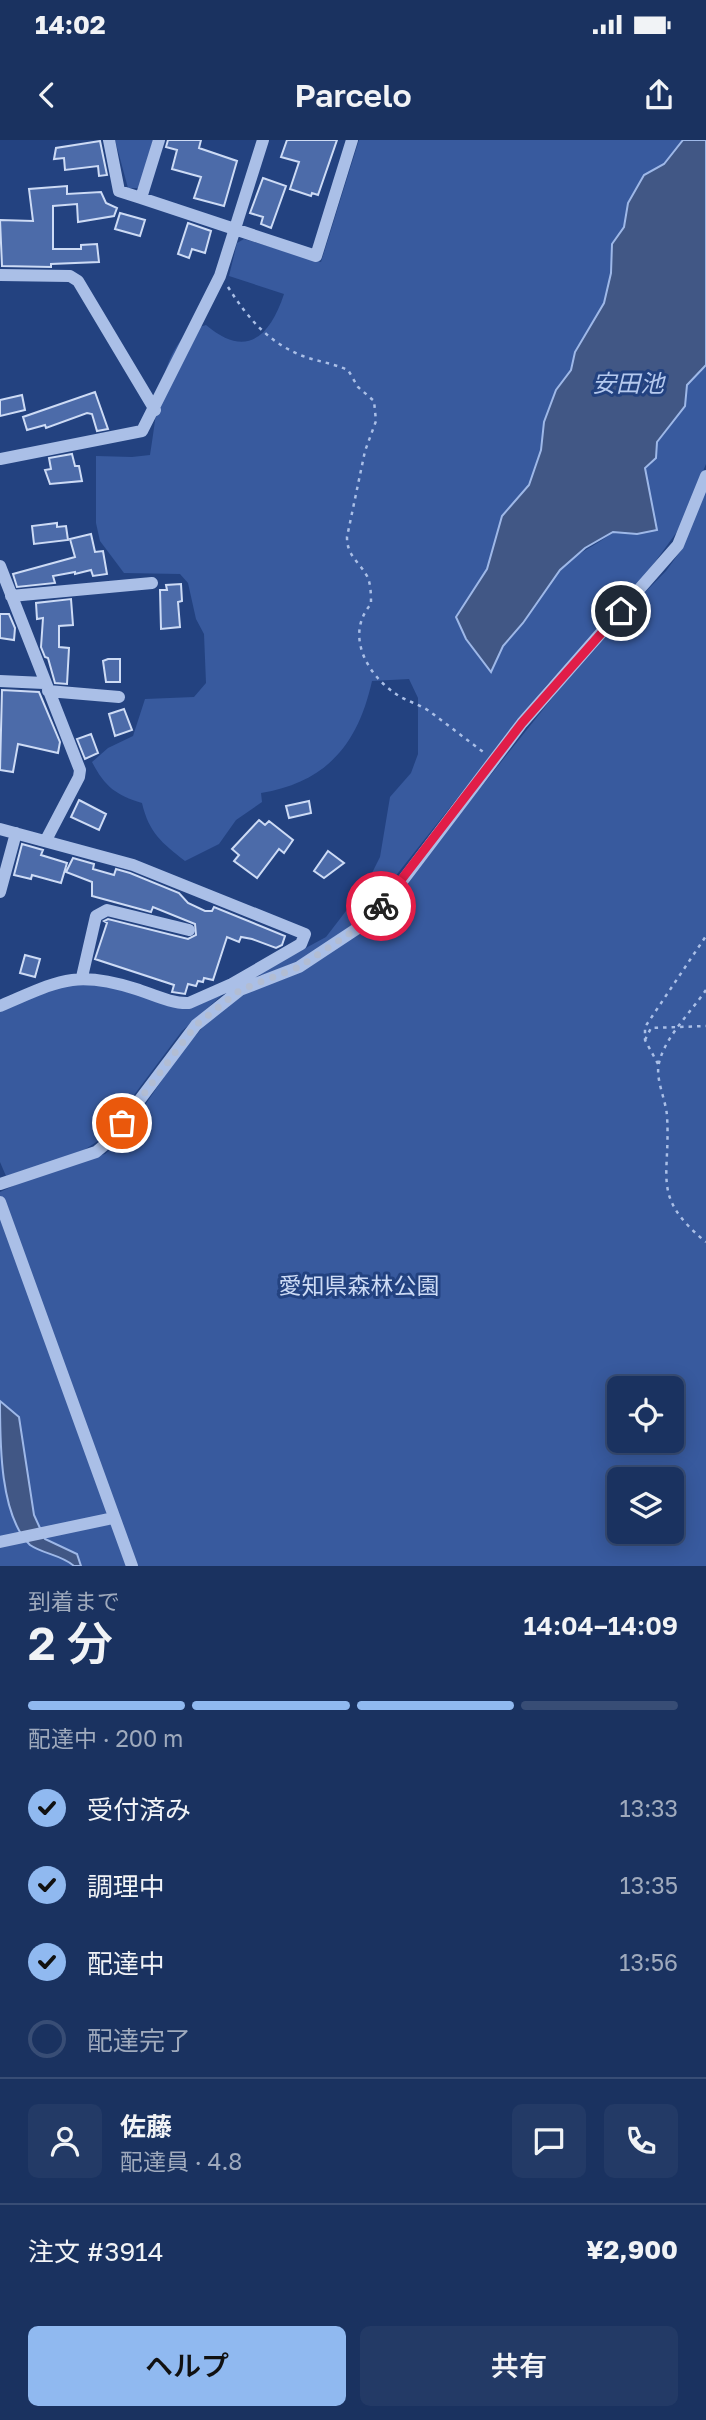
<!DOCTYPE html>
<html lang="ja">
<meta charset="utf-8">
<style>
:root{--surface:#1a3260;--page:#233a66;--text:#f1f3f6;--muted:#9faabd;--line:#384d75;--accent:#90b9f0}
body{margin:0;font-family:"Golos Text","Noto Sans JP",sans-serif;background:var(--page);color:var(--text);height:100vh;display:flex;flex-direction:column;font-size:26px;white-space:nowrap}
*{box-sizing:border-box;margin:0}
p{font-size:23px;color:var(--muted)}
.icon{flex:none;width:38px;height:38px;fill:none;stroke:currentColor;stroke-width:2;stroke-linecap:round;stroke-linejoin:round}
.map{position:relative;height:1426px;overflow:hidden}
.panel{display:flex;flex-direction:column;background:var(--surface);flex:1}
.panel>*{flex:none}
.controls{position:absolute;left:607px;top:1236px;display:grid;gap:14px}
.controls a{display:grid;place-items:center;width:77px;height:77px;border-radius:10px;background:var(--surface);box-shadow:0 4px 18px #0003,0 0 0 2px var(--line);font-size:35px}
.pin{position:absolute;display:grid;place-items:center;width:60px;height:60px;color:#fff;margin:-30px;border:4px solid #fff;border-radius:50%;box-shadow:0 2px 7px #0007}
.courier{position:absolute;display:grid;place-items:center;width:70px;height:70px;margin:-35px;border:5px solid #e11d48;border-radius:50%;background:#fff;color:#222;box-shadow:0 2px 9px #0007}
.summary em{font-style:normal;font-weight:600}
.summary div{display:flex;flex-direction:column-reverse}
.summary{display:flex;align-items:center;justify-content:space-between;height:119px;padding:0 28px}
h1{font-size:46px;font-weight:600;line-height:52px}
.bar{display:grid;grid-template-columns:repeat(4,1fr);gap:10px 7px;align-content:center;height:84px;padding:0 28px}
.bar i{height:9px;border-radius:5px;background:var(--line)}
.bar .selected{background:var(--accent)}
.bar p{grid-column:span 4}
.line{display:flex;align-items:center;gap:18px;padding:0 28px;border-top:2px solid var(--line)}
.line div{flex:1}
.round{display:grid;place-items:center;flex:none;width:74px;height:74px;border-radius:10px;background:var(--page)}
ol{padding:0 28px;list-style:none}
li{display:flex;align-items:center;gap:21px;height:77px}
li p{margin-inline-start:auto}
li .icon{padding:7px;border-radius:50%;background:var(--accent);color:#111;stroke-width:4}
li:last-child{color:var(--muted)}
li i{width:38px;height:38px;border:4px solid var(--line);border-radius:50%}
.primary-button{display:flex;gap:14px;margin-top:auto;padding:14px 28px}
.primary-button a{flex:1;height:80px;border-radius:10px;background:var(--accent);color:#111;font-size:28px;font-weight:600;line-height:80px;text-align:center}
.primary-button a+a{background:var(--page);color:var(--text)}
.status{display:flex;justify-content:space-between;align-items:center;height:49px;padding:0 35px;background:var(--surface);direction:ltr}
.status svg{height:19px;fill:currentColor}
header{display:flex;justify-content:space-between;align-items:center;height:91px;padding:0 28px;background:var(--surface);font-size:32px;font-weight:600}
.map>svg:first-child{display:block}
.green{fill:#385a9e;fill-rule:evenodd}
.water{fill:#415785;stroke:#9eb8e8;stroke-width:2}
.building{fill:#4c6ba9;stroke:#cddbf5;stroke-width:2}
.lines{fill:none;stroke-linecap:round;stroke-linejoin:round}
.path{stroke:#aabfe7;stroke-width:2.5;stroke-dasharray:3.5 5;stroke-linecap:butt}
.minor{stroke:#aabfe7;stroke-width:12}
.done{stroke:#b2bdd3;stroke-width:7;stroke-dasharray:0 12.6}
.route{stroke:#e11d48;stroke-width:9}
.labels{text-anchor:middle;stroke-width:6;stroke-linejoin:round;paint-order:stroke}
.park-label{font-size:23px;fill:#cddbf5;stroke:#234280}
.water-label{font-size:24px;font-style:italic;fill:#b5c9ee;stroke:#234280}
</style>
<div class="status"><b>14:02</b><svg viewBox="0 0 49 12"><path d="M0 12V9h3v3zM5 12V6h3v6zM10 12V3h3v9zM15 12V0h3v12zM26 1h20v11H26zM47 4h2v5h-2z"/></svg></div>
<header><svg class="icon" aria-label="back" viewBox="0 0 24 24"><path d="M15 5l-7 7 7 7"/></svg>Parcelo<svg class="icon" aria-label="share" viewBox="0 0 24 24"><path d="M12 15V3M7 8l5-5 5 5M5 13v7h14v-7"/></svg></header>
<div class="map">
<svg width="706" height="1426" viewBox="0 0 706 1426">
<rect width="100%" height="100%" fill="#234280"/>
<!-- green -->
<path class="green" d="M 115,0 L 153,0 L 139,48 L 128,48 Z
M 359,0 L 683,0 L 664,24 L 644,35 L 628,63 L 624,87 L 612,104 L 611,133 L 604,163 L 575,212 L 571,230 L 556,251 L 544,282 L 541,310 L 529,346 L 502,376 L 487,429 L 456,477 L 466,499 L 491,531 C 493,510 512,498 524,483 C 536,466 545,445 560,429 C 576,413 596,406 613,392 L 637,394 L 656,390 L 645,328 L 656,318 L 657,302 L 685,266 L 687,245 L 706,225 L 706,324 L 679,389 L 636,448 L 546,546 L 360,781 L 305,818 L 265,835 L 256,835 L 326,797 L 366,745 L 380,717 L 390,657 L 411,633 L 418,614 L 418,558 L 409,539 L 372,541 C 358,604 327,642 261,653 L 262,662 L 236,680 L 219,704 L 185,721 C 162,703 149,693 142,663 C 116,655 105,647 92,622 L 108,608 L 133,596 L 145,559 L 194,557 L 206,543 L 204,494 L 196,479 L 188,443 L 180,434 L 124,433 L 100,401 L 96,383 L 96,316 L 132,317 L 150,315 C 157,276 158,224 186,194 C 191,189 200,187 206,185 C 246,219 270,197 284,154 L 229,136 L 237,103 L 244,99 L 321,122 Z
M 706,349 L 706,1426 L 0,1426 L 0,1052 L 41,1033 L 105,1014 L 122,999 L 181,912 L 203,887 L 242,852 L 297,832 L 370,786 L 601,497 L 666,431 L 682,409 ZM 620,1248 L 672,1248 L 672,1300 L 620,1300 ZM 620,1339 L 672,1339 L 672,1391 L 620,1391 Z
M 89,841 L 183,868 L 222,855 L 182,891 L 101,999 L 81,1012 L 6,1036 L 0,1022 L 0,870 L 49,847 Z"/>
<!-- water -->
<path class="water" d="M 683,0 L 706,0 L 706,225 L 687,245 L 685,266 L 657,302 L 656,318 L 645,328 L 657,390 L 637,394 L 613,392 L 585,408 L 560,430 L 523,483 L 503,506 L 491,532 L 466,499 L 456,477 L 487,429 L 502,376 L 529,345 L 541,310 L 544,282 L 556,250 L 571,230 L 575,212 L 604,163 L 611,133 L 612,104 L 624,87 L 628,63 L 644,35 L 664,24 Z
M 0,1261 L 19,1277 L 34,1375 L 45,1399 L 77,1414 L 81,1426 L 74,1426 C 62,1415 43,1414 30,1405 C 0,1376 0,1304 0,1261 Z"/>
<!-- building -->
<path class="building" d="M 168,0 L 201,0 L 199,8 L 237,21 L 224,66 L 194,58 L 201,37 L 172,29 L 177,10 L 166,7 Z
M 287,0 L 337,0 L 318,55 L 312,53 L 311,56 L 290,49 L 299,22 L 281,17 Z
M 100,1 L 107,35 L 99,36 L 98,26 L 65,30 L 64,18 L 54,19 L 56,8 Z
M 263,38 L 286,46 L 271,88 L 261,84 L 263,77 L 250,73 Z
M 67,46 L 67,54 L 101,52 L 106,63 L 117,68 L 114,76 L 78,82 L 77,64 L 53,66 L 53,109 L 81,109 L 81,105 L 97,104 L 99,122 L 51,124 L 51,127 L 2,126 L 0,80 L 33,81 L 29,49 Z
M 120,73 L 145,80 L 140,96 L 115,89 Z
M 188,83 L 211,91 L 205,113 L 192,109 L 189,118 L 178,114 Z
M 95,252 L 108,289 L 97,291 L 92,274 L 87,273 L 46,288 L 45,285 L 27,290 L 23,277 Z
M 22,255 L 25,270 L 0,276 L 0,260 Z
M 72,314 L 75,326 L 79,326 L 82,341 L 50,344 L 45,330 L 51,329 L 49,318 Z
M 57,383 L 57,387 L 66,386 L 68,400 L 34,404 L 32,386 Z
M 91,394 L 95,412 L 103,411 L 107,434 L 93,436 L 91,430 L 75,434 L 75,432 L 53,436 L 55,443 L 17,447 L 13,434 L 75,417 L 70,399 Z
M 181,444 L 182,461 L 178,462 L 180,487 L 161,489 L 160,450 L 167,450 L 166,445 Z
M 71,459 L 73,485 L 59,486 L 59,507 L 69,508 L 67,544 L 55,543 L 48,518 L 45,517 L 41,507 L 43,478 L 37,479 L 36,463 Z
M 0,474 L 9,474 L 15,488 L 14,500 L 0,498 Z
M 108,519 L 120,519 L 120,542 L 106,542 L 103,521 Z
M 2,550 L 39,552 L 60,602 L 58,613 L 18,604 L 13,632 L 0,630 Z
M 124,569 L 132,590 L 115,596 L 109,574 Z
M 91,594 L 98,613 L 85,619 L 77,599 Z
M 79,660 L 106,674 L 99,690 L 71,677 Z
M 309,661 L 311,673 L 289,678 L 286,666 Z
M 259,680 L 265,685 L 269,681 L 293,700 L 284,713 L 279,709 L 257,738 L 234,721 L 239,715 L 232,709 Z
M 22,704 L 43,710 L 41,715 L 67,723 L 61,743 L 32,735 L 31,739 L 14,735 Z
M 328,711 L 344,723 L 324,738 L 314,731 Z
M 73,718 L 94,724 L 93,729 L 114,735 L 116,729 L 130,733 L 179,753 L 188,763 L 205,771 L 212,771 L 214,767 L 285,796 L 282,805 L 276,808 L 252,799 L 241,797 L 239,802 L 227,797 L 213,840 L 204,838 L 203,842 L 198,841 L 196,846 L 188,844 L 185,854 L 172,852 L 174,845 L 95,819 L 107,783 L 104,781 L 108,779 L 188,799 L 196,795 L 195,784 L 153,767 L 151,772 L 92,756 L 92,742 L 66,732 Z
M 25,815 L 40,819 L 35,837 L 20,833 Z"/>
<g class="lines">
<!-- path -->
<path class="path" d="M 228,147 C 247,177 267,201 300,215 C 315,221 332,223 348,230 L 358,247 L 374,261 L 376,281 L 365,311 L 347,397 C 347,416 358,420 367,436 C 371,444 371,455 371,464 C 345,494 366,534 396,554 C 406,561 419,564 429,571 C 448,585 467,600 486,614
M 706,850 C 691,872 665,897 659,923 C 655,939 666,960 667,976 C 671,1038 650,1056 706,1102
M 645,900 L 651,888 L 706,886
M 658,924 L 645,900 L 645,887 L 706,796"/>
<!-- minor -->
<path class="minor" d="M 109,0 L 119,51 L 141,58
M 159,0 L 141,58 L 316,116 L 352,0
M 0,135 L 70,136 L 78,141 L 155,270
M 0,319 L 142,291 L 220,136 L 263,0
M 0,426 L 80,630 L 79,637 L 46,700
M 11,456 L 152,443
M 0,541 L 44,543
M 48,551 L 119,557
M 0,689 L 133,725 L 305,794 L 301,804 L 232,844 L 189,863 C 172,864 152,854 136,849 C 73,829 57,842 0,866
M 0,752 L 16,693
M 82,837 L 96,776 L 107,770 L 189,790
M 0,1044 L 96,1012 L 108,1002 L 196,885 L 240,850 L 299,827 L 367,782 L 391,756 L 522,583 L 678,405 L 706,336
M 0,1062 L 132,1426
M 0,1402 L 113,1378"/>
</g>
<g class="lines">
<!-- done -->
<path class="done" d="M 122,983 L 196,885 L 240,850 L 299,827 L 367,782 L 381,766"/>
<!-- route -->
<path class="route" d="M 381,766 L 522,583 L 621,471"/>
</g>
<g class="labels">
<!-- park labels -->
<g class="park-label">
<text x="359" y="1154">愛知県森林公園</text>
</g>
<!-- water labels -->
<g class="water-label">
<text x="628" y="252">安田池</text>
</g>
</g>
</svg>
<div class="controls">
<a><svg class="icon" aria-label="locate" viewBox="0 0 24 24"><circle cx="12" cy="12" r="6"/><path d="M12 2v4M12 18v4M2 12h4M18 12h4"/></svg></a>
<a><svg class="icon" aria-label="layers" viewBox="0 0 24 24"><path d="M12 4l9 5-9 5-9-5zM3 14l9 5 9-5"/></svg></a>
</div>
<div class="pin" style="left:122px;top:983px;background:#ea580c"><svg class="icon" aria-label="bag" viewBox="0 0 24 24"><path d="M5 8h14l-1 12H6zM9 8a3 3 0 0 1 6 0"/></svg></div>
<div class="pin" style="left:621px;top:471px;background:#1f2937"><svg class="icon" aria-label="home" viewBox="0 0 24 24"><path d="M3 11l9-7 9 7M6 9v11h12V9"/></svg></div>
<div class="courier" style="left:381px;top:766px"><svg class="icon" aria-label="bike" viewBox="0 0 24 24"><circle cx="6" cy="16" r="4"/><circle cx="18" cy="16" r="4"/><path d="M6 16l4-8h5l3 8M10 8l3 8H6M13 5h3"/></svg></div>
</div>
<section class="panel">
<div class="summary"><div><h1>2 分</h1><p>到着まで</p></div><em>14:04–14:09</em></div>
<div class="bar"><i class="selected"></i><i class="selected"></i><i class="selected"></i><i></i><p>配達中 · 200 m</p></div>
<ol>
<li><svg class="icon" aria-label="check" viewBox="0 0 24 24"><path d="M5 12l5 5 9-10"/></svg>受付済み<p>13:33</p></li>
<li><svg class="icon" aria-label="check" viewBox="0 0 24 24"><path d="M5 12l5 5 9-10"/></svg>調理中<p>13:35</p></li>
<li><svg class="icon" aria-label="check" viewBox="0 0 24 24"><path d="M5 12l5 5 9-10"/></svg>配達中<p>13:56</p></li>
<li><i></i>配達完了</li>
</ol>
<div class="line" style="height:126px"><a class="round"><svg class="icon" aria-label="person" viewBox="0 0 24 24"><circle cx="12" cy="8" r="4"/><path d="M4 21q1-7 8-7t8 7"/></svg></a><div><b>佐藤</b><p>配達員 · 4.8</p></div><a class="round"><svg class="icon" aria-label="chat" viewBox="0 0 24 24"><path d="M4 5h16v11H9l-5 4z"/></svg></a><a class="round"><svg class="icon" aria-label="phone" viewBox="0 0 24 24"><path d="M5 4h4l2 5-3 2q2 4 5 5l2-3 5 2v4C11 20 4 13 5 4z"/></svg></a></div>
<div class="line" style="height:91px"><div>注文 #3914</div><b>¥2,900</b></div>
<div class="primary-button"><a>ヘルプ</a><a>共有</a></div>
</section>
